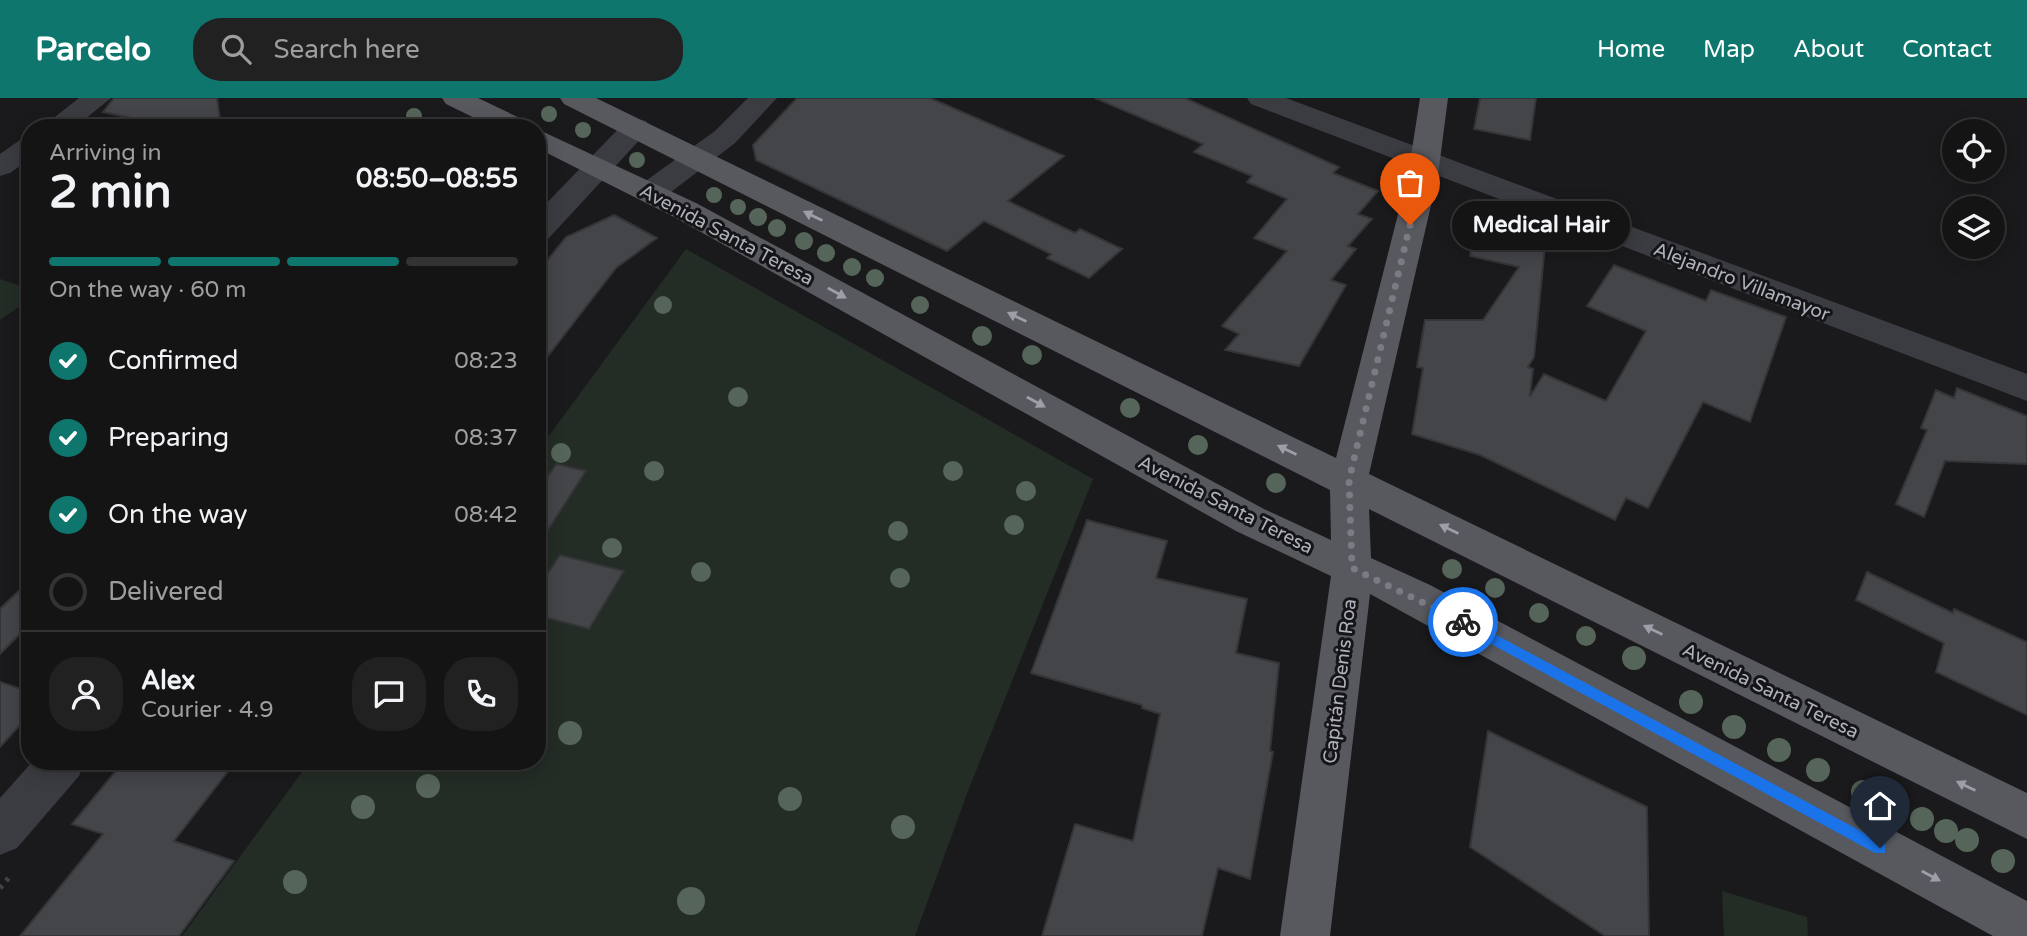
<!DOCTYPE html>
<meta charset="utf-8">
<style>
:root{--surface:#141415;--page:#212122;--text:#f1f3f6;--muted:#9d9ea0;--line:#333334;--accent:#0f766e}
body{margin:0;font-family:"Varela Round",sans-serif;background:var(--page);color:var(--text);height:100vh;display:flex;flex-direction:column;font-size:26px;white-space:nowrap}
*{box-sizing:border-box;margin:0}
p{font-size:23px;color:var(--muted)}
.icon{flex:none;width:38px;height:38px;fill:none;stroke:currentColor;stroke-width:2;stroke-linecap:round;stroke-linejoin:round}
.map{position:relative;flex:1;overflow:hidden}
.details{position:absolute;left:21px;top:21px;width:525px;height:651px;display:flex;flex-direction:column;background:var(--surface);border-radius:28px;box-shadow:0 4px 18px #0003,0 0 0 2px var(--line)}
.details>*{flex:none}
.buttons{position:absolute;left:1942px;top:21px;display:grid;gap:14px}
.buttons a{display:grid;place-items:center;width:63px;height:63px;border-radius:50%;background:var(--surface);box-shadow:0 4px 18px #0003,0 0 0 2px var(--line);font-size:35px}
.pin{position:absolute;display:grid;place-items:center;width:60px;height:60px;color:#fff;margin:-72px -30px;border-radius:50% 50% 50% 0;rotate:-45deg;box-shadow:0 0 7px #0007}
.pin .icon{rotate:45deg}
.courier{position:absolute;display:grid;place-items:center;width:70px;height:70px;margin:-35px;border:5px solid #1a73e8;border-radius:50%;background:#fff;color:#222;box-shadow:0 2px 9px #0007}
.bubble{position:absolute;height:49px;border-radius:24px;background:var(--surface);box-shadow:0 4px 18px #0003,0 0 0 2px var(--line);font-size:23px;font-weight:700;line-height:49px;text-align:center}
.summary em{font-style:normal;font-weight:700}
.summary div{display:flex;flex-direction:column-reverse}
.summary{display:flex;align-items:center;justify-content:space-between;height:119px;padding:0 28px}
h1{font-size:46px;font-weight:700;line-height:52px}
.bar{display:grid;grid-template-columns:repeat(4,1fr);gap:10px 7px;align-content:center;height:84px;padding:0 28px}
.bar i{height:9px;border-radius:5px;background:var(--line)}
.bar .active{background:var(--accent)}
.bar p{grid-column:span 4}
.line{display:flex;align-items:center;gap:18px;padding:0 28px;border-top:2px solid var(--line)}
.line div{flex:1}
.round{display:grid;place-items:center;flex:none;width:74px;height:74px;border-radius:28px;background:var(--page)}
ol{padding:0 28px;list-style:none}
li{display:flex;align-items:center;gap:21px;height:77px}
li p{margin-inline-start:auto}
li .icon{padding:7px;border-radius:50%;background:var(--accent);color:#fff;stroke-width:4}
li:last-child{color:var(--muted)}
li i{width:38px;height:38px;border:4px solid var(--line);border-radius:50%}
header{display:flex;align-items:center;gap:42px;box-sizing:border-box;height:98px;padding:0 35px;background:var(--accent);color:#fff}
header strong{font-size:33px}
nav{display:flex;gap:38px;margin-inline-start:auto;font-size:24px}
.search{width:490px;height:63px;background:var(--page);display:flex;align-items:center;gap:18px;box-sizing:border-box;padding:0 24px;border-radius:28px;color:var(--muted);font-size:26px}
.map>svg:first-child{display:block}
.green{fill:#242c26}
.building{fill:#444549;stroke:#353438;stroke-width:2}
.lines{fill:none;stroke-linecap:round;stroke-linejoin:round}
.path{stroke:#424347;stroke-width:5;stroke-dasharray:3.5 6;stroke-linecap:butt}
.minor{fill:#3b3c41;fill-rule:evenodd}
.major{fill:#58595f;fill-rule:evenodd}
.tree{fill:#56655a}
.oneway{fill:#9d9fa8}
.route{fill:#1a73e8}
.done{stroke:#7a7c83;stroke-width:7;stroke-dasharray:0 12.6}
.labels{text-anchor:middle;stroke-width:6;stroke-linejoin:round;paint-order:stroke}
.street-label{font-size:19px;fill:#aeb0ba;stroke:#151517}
</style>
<header>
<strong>Parcelo</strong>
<div class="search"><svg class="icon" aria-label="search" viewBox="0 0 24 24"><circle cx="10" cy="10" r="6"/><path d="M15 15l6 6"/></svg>Search here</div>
<nav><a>Home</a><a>Map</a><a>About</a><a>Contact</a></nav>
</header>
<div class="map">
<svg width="2027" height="838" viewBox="0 0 2027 838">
<rect width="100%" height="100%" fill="#1a1a1c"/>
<!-- green -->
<path class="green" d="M 686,151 L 1093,381 L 968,693 L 915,838 L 182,838 L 310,663 L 537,663 L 537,517 L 623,473 L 560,457 L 537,491 L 537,400 L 539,417 L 556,421 L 586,373 L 556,366 L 537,395 L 537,354 Z
M 0,181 L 30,191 L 30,201 L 0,222 Z
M 1722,793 L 1807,819 L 1808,838 L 1724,838 Z"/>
<!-- building -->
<path class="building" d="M 114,0 L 217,0 L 221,30 L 178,30 L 103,14 Z
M 797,0 L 930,0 L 1064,58 L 1008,103 L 1075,135 L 1080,131 L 1122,151 L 1089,180 L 1047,160 L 1051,156 L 984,123 L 947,153 L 756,62 L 753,47 Z
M 1095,0 L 1185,0 L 1339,69 L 1333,75 L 1378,93 L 1358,116 L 1372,121 L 1348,148 L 1356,151 L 1331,182 L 1346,187 L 1299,268 L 1225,252 L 1239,236 L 1222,228 L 1287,153 L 1254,140 L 1287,101 L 1247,84 L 1252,78 L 1194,54 L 1203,46 Z
M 1480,0 L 1536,0 L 1530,42 L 1474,31 Z
M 1477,114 L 1547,127 L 1534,259 L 1528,269 L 1533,271 L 1530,298 L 1544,276 L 1606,303 L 1646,233 L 1587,208 L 1614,167 L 1706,203 L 1711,192 L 1786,219 L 1750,324 L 1703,304 L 1648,410 L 1626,400 L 1615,422 L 1480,357 L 1412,336 L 1423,270 L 1417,269 L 1425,222 L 1483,222 L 1519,169 L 1470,158 Z
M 614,117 L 657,140 L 616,170 L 537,272 L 537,175 L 566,139 Z
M 1957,290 L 2027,318 L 2027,366 L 1945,363 L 1924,419 L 1896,406 L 1927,332 L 1921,330 L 1936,292 L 1954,300 Z
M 556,366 L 586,373 L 537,449 L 537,395 Z
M 1087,422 L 1167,443 L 1156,480 L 1247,501 L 1236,555 L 1279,565 L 1270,653 L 1273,654 L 1250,781 L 1218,770 L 1202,838 L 1042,838 L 1075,726 L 1133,743 L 1160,616 L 1142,610 L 1142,607 L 1031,575 Z
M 560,457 L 624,473 L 589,531 L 537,517 L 537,491 Z
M 1867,474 L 1953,515 L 1954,511 L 2027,544 L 2027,617 L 1936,574 L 1944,545 L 1856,502 Z
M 30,482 L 30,526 L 0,556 L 0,511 Z
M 0,584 L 30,594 L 30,616 L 0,649 Z
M 1488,633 L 1647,709 L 1649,838 L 1605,838 L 1470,749 Z
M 124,663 L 236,663 L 174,743 L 234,763 L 179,838 L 20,838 L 103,736 L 72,726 Z"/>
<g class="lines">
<!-- path -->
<path class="path" d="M 1885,693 L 1899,712
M 0,790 L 12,776"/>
<!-- minor -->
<path class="minor" d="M 79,0 L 111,0 L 74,30 L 41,30 Z
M 748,0 L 777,0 L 735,45 L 662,101 L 651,103 L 640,101 L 636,94 L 640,87 L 715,33 Z
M 1247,0 L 1286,0 L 2027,276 L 2027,303 L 1251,6 Z
M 636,21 L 646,23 L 650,29 L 646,35 L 548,141 L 537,144 L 537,115 L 626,23 Z
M 30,39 L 30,61 L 10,75 L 0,78 L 0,56 L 20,42 Z
M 33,663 L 85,663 L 79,678 L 17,750 L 0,757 L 0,700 Z"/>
<!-- major -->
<path class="major" d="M 442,0 L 478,0 L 528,24 L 532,30 L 495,30 L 446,6 Z
M 560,0 L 596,0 L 1336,360 L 1408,77 L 1420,0 L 1448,0 L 1438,77 L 1369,376 L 2027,695 L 2027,741 L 1369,411 L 1371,460 L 1430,487 L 2027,803 L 2027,838 L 1993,838 L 1370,496 L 1330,838 L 1280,838 L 1331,478 L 1236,433 L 674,119 L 537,50 L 537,31 L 696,105 L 1264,411 L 1331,442 L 1330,392 L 564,6 Z"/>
</g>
<!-- trees -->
<g class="tree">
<circle cx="549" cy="16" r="8"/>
<circle cx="414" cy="18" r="8"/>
<circle cx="583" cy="32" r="8"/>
<circle cx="637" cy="62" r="8"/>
<circle cx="714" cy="97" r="8"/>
<circle cx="738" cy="109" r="8"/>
<circle cx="758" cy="119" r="9"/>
<circle cx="777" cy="130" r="9"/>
<circle cx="804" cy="143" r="9"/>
<circle cx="826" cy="155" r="9"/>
<circle cx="852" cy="169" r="9"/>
<circle cx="875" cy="180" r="9"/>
<circle cx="663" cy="207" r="9"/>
<circle cx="920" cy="207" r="9"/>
<circle cx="982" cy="238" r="10"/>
<circle cx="1032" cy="257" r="10"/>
<circle cx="738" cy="299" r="10"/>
<circle cx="1130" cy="310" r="10"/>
<circle cx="1198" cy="347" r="10"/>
<circle cx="561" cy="355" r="10"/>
<circle cx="654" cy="373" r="10"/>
<circle cx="953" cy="373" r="10"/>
<circle cx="1276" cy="385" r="10"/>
<circle cx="1026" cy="393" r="10"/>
<circle cx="1014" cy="427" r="10"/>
<circle cx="898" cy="433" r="10"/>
<circle cx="612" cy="450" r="10"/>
<circle cx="1452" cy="471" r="10"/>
<circle cx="701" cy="474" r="10"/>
<circle cx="900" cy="480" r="10"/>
<circle cx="1495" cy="490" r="10"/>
<circle cx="1539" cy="515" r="10"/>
<circle cx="1586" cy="538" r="10"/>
<circle cx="1634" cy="560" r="12"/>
<circle cx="1691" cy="604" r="12"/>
<circle cx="1734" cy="629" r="12"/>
<circle cx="570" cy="635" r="12"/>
<circle cx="1779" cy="652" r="12"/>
<circle cx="1818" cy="672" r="12"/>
<circle cx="428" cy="688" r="12"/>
<circle cx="1863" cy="694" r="12"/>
<circle cx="790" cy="701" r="12"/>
<circle cx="363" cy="709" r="12"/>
<circle cx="1922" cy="721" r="12"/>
<circle cx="903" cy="729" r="12"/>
<circle cx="1946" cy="733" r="12"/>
<circle cx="1967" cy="742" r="12"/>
<circle cx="2003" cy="763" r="12"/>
<circle cx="295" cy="784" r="12"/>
<circle cx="691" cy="803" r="14"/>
</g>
<!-- one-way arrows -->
<defs><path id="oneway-solid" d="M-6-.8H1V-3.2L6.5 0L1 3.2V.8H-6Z" transform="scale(1.75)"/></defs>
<g class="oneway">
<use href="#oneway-solid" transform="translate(813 118) rotate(-154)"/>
<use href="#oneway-solid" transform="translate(837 195) rotate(29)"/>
<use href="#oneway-solid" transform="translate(1017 219) rotate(-154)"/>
<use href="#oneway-solid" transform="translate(1036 304) rotate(29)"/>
<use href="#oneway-solid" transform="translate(1287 352) rotate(-154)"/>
<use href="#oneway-solid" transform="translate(1449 431) rotate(-154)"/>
<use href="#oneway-solid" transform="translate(1653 532) rotate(-154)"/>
<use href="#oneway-solid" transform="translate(1966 688) rotate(-154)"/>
<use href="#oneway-solid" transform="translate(1931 778) rotate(28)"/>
</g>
<!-- route -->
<path class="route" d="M 1463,519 L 1885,746 L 1885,755 L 1875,755 L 1458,528 L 1457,524 Z"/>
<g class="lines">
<!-- done -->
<path class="done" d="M 1410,127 L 1349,382 L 1352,470 L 1463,524"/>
</g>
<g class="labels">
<!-- street labels -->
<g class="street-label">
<text transform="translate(727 136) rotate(28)" y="7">Avenida Santa Teresa</text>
<text transform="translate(1742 183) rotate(21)" y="7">Alejandro Villamayor</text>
<text transform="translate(1226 406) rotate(27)" y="7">Avenida Santa Teresa</text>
<text transform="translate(1339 583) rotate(-83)" y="7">Capitán Denis Roa</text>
<text transform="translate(1771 592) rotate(26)" y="7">Avenida Santa Teresa</text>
</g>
</g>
</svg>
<div class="buttons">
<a><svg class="icon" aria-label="locate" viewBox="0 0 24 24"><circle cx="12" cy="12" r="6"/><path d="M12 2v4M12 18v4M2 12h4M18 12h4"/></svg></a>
<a><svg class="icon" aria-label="layers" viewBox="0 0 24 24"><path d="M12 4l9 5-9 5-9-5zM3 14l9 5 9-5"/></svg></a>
</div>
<div class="pin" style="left:1410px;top:127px;background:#ea580c"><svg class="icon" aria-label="bag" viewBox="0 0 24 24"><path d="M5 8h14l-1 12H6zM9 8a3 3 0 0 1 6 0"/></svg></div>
<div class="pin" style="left:1880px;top:750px;background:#1f2937"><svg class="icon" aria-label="home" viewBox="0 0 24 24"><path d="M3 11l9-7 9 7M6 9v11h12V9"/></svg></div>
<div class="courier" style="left:1463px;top:524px"><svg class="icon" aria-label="bike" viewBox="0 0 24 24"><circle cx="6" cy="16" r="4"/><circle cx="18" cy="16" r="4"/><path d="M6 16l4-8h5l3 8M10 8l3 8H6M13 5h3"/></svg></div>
<div class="bubble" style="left:1452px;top:103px;width:178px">Medical Hair</div>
<section class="details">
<div class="summary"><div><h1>2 min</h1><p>Arriving in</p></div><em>08:50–08:55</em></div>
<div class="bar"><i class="active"></i><i class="active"></i><i class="active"></i><i></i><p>On the way · 60 m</p></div>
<ol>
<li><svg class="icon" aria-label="check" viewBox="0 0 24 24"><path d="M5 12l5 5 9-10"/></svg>Confirmed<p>08:23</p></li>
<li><svg class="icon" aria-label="check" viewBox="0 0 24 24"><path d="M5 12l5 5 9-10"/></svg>Preparing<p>08:37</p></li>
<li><svg class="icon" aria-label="check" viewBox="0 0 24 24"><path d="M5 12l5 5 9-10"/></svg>On the way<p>08:42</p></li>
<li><i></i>Delivered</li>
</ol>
<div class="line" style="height:126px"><a class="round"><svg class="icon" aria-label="person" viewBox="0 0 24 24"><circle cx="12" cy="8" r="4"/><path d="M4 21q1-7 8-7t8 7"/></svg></a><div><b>Alex</b><p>Courier · 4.9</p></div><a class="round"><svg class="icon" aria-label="chat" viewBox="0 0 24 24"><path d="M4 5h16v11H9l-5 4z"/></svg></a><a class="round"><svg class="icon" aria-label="phone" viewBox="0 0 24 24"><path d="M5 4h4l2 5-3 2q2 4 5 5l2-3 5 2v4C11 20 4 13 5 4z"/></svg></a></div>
</section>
</div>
